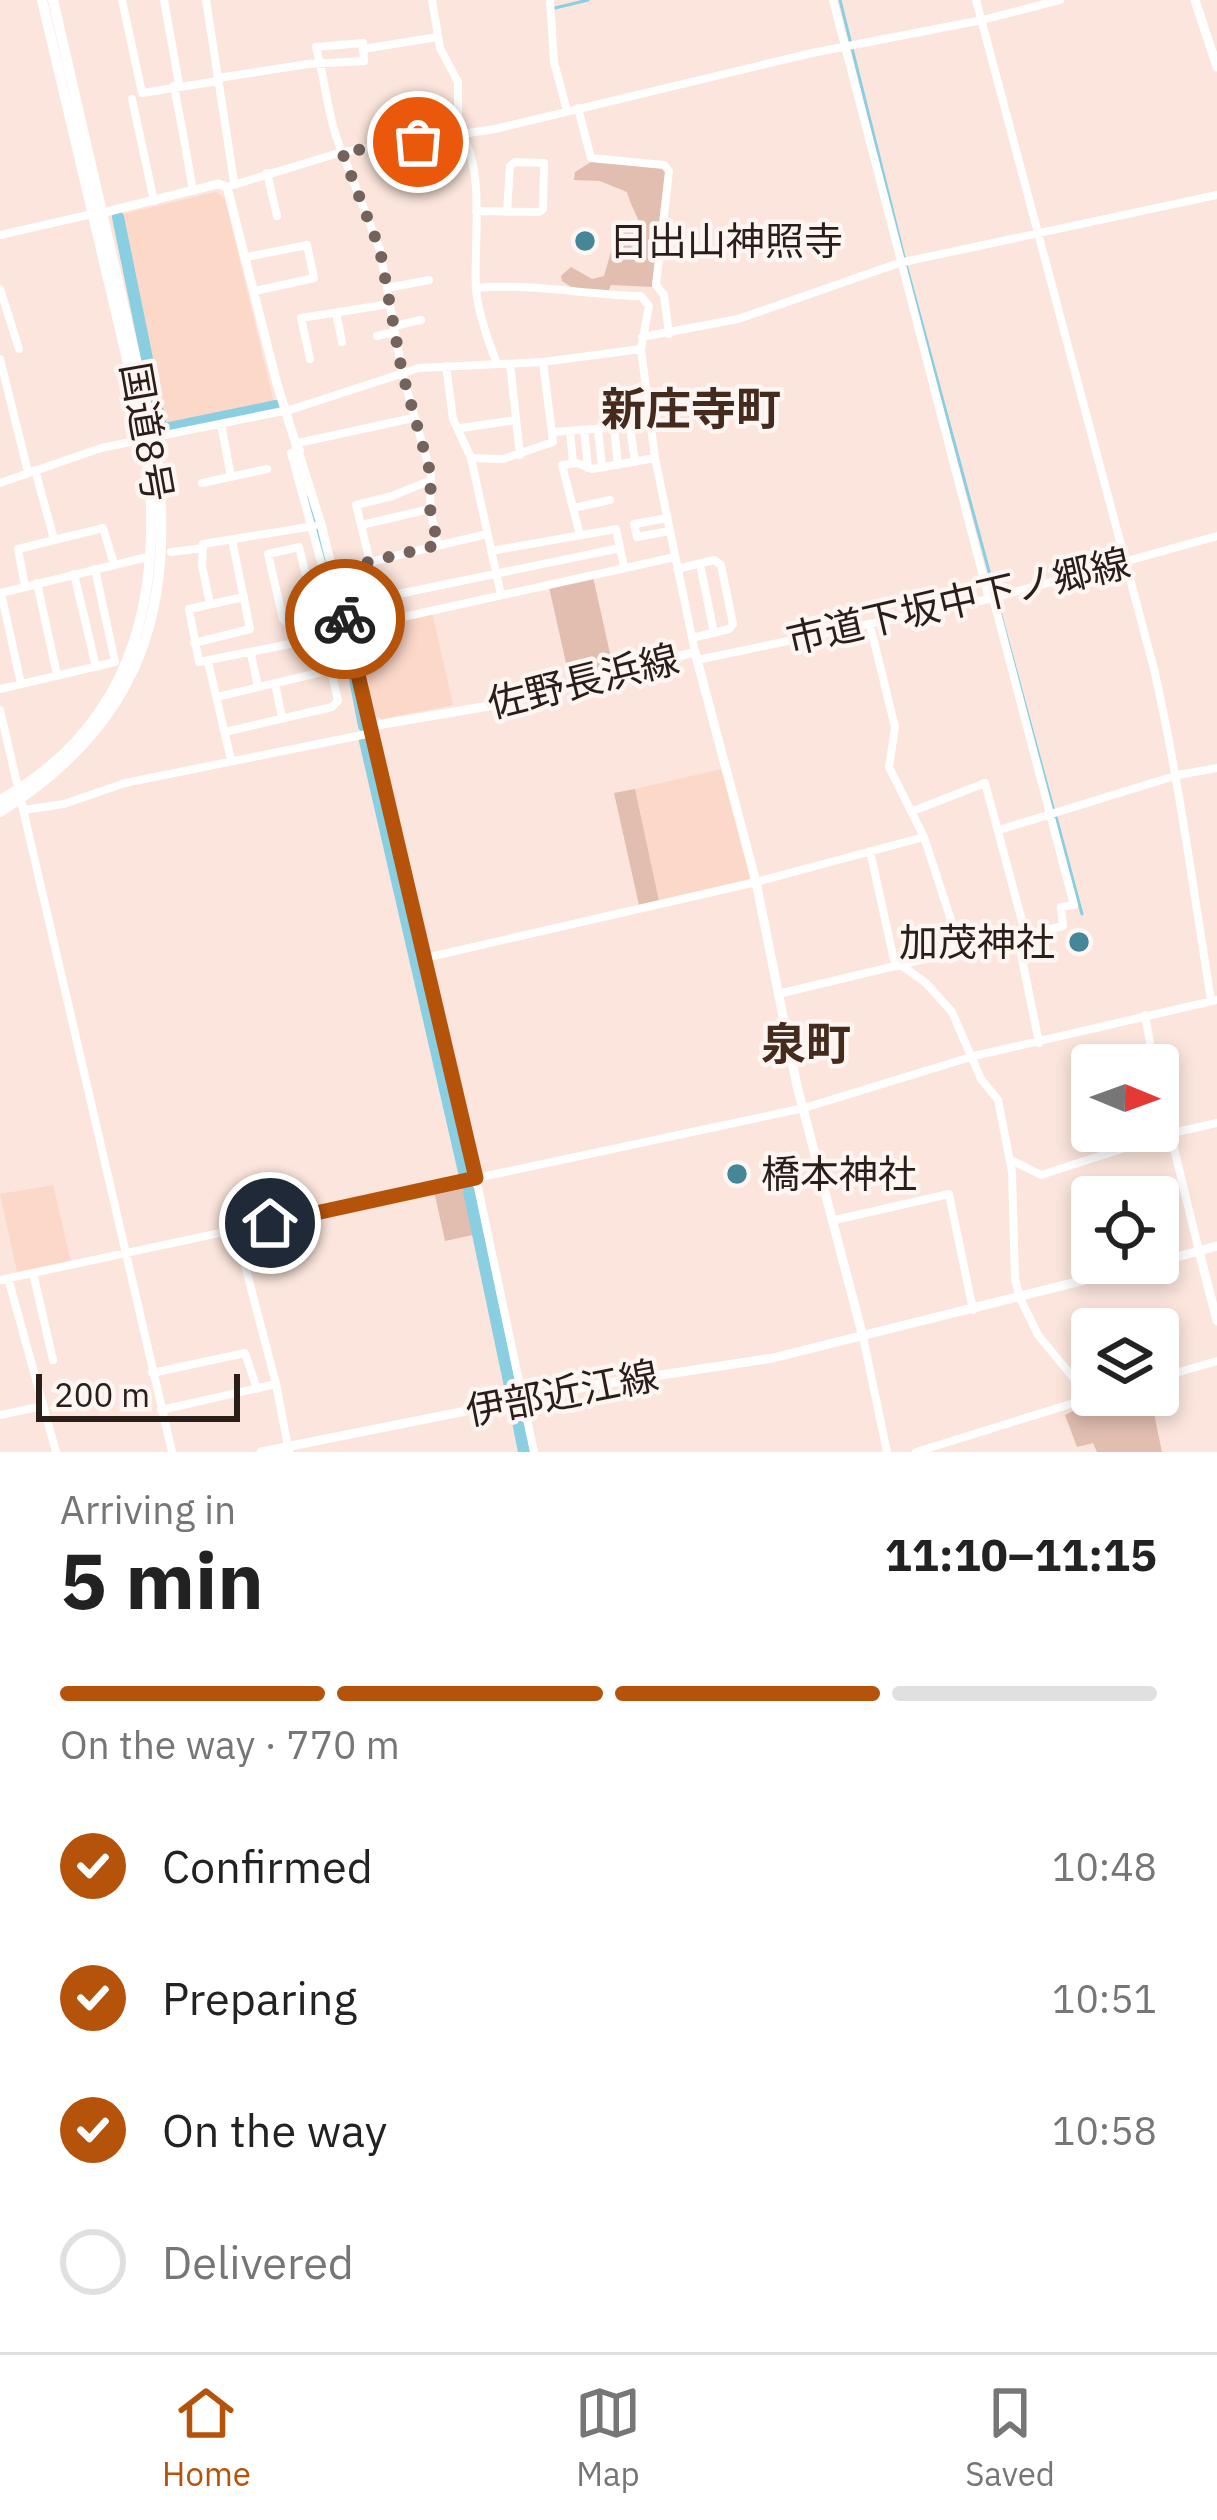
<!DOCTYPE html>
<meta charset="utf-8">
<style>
:root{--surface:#fff;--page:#f6f6f6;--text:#222;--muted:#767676;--line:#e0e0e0;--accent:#b45309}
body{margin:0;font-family:"IBM Plex Sans","Noto Sans JP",sans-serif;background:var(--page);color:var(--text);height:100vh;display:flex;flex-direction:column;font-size:45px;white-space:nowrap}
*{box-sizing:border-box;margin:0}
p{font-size:39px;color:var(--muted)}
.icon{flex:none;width:66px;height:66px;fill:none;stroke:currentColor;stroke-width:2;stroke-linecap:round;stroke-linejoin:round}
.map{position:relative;height:1452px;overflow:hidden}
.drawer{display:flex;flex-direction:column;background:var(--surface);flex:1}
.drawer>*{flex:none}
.needle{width:78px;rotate:91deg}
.buttons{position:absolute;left:1071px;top:1044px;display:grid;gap:24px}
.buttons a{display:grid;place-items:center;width:108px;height:108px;border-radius:12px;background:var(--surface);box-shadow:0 6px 18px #0003;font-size:60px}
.scale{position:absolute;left:36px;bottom:30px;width:204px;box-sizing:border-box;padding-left:12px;border:6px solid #2b1d18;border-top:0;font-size:33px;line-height:42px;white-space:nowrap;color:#2b1d18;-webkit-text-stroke:9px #fdf6f2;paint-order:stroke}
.pin{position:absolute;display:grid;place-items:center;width:102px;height:102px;color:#fff;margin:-51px;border:6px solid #fff;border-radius:50%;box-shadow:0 3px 12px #0007}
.courier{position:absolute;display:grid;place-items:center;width:120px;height:120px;margin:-60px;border:9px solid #b45309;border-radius:50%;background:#fff;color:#222;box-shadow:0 3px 15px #0007}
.head em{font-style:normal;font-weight:700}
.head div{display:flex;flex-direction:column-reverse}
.head{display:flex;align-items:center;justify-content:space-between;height:204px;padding:0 60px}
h1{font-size:78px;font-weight:700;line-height:90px}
.bar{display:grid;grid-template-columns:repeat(4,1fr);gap:18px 12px;align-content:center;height:144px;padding:0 60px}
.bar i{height:15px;border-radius:9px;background:var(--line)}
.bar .active{background:var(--accent)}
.bar p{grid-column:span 4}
ol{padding:0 60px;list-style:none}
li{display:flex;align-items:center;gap:36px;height:132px}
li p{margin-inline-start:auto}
li .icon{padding:12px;border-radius:50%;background:var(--accent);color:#fff;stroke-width:4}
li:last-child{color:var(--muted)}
li i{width:66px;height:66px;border:6px solid var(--line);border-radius:50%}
.tab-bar{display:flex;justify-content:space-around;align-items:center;height:168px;border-top:3px solid var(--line);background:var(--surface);font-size:33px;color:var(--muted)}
.tab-bar a{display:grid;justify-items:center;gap:6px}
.tab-bar .active{color:var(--accent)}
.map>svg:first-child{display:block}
.built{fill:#fcd8c9}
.green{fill:#e1beaf}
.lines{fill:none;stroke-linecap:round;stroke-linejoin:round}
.stream{stroke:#8acee2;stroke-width:3}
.river{stroke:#8acee2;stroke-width:12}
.minor{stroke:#fff;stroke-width:8}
.major{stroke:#fff;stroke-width:9}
.highway{stroke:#fff;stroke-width:10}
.done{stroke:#74635d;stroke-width:12;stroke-dasharray:0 21.6}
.route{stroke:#b45309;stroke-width:15}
.poi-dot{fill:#458698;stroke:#fdf6f2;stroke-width:4.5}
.labels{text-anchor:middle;stroke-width:9;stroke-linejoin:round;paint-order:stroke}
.poi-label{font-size:39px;fill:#2b1d18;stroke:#fdf6f2;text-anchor:start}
.street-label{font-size:39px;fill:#2b1d18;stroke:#fdf6f2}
.quarter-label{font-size:45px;font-weight:bold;fill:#452a1e;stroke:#fdf6f2}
</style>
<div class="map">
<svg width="1217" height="1452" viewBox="0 0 1217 1452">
<rect width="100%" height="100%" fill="#fbe5dc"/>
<!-- built -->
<path class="built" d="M 216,192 L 225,199 L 274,403 L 165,428 L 123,259 L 128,249 L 119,215 Z
M 432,612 L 453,705 L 382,719 L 376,716 L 356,628 Z
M 722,769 L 751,879 L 659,901 L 635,789 Z
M 53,1185 L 71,1262 L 17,1272 L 0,1194 Z"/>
<!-- green -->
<path class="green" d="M 591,162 L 662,167 L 667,171 L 654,287 L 611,285 L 608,292 L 577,291 L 562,281 L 561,276 L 571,267 L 592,279 L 604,276 L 615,238 L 628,220 L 634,225 L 631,252 L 640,259 C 653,236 633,215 627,192 L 600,181 L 574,180 L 575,172 Z
M 593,577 L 613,667 L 570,681 L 549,587 Z
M 635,789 L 659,901 L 639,905 L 614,793 Z
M 463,1184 L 473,1235 L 445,1241 L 434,1191 Z
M 1114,1395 L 1150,1395 L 1162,1452 L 1097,1452 L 1093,1443 L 1077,1447 L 1065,1415 L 1096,1399 Z"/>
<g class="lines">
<!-- stream -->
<path class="stream" d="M 840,0 L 904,257 L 1053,808
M 555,8 L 588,0
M 1056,817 L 1082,914"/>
<!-- river -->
<path class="river" d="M 118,217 L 161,427 L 165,429 L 276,406
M 310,501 L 326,564
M 354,674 L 364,726
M 365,741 L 464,1172
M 469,1191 L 511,1391
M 516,1411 L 524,1452"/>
<!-- minor -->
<path class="minor" d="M 122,0 L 142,93 L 218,81
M 164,0 L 179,84
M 206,0 L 234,182
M 432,0 L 440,48 L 458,82 L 458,131 C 487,162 473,248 476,290 C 479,316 488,340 497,364
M 550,0 L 554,62 L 567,111
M 833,0 L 989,599
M 976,0 L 1154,669 C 1179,779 1193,889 1211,1000
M 363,49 L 437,37
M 218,78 L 308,64 L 364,61 L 363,43 L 316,47 C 326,83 327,117 342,152 L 227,187
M 174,86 L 185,145
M 132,99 L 154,201
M 578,108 L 591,158 L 664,165 L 669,171 L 656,285 L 664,295 L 669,334
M 186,151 L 193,191
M 267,173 L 277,216
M 476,211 L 539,212 L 543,209 L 544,163 L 515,162 L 510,166 L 507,212
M 0,235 L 92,214
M 247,257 L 307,245 L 314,278 L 255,291
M 387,288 L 429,280
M 476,288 C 531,283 586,295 641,296 L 649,306 L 641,349
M 0,289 L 19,349
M 336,313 L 342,342
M 394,326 L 421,320
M 377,336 L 395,332
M 642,337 L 738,319 L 899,263 L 1217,195
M 0,359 L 28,472
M 310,359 L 301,318 L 390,304
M 510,364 L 520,455
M 446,366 L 453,419 L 471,458 L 501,595
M 221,424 L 231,477
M 630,427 L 635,462
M 461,428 L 516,420
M 614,428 L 618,465
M 598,429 L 602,467
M 584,430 L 588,468
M 570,431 L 573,463
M 552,432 L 650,425
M 298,443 L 413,418
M 300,450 L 291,453 L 340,631 L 675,557
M 471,458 L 503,459 L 553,442 L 543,362
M 35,470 L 54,539
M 429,481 L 392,496 L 356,505 L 379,598 L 620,548 L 624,567
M 0,483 L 101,448 L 293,409 L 419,368 L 543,362 L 641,349 L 655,458 L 695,652
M 202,483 L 267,469
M 573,508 L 610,500
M 667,518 L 634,524 L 637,537 L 669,531
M 361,525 L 430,509
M 580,535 L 562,465 L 577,463 L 592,469 L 655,458
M 438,546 L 430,509 L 431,475 L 402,372 L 380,250 L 342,152 L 495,129 L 812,53 L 982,20 L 1060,0
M 299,547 L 316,616 L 288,624 L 283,619 L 268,554 Z
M 491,551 L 616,529 L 620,548
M 171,552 L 203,548
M 700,564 L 714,633
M 677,569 L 714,560 L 721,565 L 733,624 L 729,629 L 692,638
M 74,574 L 96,667
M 307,577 L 487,534
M 37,583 L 57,675
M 25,586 L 18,549 L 103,528 L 114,564
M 210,604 L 202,566 L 203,544 L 314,526
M 870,625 L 895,727 L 889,767 L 924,837 L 951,920 L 956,951
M 194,643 L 250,629 L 232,540
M 251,654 L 258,687
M 697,660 L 989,599 L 1217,536
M 208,662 L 231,760
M 275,683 L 282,718
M 21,684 L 1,593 L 143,558
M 0,689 L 115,662 L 95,569
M 217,697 L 356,664
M 0,710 L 172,1452
M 371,726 L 476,1178 L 534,1452
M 225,732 L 332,707 L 338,701 L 325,641 L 320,638 L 199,662 L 189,609 L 244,597
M 24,810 L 64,804 L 125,783 L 372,733
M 913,811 L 985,783 L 1026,936
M 999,830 L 1178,775 L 1217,768
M 870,851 L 894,960 L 926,983 L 952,1012 L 981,1079 L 998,1100 L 1012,1172 L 1015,1279 L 1020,1298 L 1038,1335 L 1090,1398
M 1018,939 L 1039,1043
M 425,958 L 756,882 L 924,837
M 778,994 L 1063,926 L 1061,907 L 1074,905 L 993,598
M 1145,1015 L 1154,1065
M 1158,1083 L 1199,1251
M 1011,1160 L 1041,1175 L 1168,1134 L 1217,1123
M 835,1220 L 949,1194 L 973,1310
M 236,1231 L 276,1384 L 289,1452
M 33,1273 L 53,1360
M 8,1278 L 56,1452
M 0,1280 L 804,1108 L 974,1056 L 1217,1000
M 863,1337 L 887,1452
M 152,1373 L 245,1353 L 257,1389
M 1158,1378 L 1217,1361
M 161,1410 L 276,1384
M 0,1415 L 43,1406
M 916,1452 L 1100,1395"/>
<!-- major -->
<path class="major" d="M 1195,0 L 1217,67
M 102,213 L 218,184 L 227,187 L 277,384 L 321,524 L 371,726 L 489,706 L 695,652 L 756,882 L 797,1086 L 863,1337
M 1199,1251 L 1217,1321
M 1158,1262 L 1217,1246
M 261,1452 L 595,1385 L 773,1358 L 1153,1263"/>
<!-- highway -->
<path class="highway" d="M 0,800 C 143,721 166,579 144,431 L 42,0
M 0,812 C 145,722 179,600 154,438 L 53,0"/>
</g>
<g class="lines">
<!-- done -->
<path class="done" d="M 345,619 L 332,571 L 438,545 L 430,509 L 431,475 L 402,372 L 380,250 L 342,152 L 418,142"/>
<!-- route -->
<path class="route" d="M 270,1223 L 476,1178 L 345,619"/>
</g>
<!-- markers -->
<g class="poi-dot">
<circle cx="585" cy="241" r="12"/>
<circle cx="1079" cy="942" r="12"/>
<circle cx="737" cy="1174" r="12"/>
</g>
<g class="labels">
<!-- poi labels -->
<g class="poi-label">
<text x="609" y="255">日出山神照寺</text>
<text x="1055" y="956" text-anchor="end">加茂神社</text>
<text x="761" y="1188">橋本神社</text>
</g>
<!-- street labels -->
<g class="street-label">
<text transform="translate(147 432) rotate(80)" y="14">国道8号</text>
<text transform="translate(958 601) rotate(-13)" y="14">市道下坂中下ノ郷線</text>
<text transform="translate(583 681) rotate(-14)" y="14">佐野長浜線</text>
<text transform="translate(562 1393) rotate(-11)" y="14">伊部近江線</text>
</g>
<!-- quarter labels -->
<g class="quarter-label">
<text x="691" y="425">新庄寺町</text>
<text x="806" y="1060">泉町</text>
</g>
</g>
</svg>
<div class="buttons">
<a><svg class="needle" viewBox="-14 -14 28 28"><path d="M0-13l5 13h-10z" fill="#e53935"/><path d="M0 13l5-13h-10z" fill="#767676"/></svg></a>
<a><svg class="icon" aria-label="locate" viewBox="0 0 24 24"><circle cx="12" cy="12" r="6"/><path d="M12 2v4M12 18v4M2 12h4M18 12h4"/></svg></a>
<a><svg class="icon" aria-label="layers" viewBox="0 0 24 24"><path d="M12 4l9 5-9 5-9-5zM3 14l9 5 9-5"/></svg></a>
</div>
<div class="scale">200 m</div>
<div class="pin" style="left:418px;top:142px;background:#ea580c"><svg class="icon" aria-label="bag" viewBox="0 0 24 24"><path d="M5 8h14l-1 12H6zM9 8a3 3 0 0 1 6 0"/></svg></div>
<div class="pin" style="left:270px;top:1223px;background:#1f2937"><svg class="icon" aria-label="home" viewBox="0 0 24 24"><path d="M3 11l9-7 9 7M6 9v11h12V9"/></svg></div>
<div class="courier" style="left:345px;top:619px"><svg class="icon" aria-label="bike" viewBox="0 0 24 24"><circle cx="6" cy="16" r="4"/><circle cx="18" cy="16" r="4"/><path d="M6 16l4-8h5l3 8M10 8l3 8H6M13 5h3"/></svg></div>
</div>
<section class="drawer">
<div class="head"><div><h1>5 min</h1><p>Arriving in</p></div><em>11:10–11:15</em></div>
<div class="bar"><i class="active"></i><i class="active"></i><i class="active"></i><i></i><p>On the way · 770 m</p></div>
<ol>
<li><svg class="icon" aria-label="check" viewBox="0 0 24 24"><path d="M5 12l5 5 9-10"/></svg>Confirmed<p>10:48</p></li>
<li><svg class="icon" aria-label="check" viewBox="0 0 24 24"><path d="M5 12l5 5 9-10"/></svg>Preparing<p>10:51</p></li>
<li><svg class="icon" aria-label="check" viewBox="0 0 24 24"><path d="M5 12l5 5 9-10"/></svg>On the way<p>10:58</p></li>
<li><i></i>Delivered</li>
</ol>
</section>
<nav class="tab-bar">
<a class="active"><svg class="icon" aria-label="home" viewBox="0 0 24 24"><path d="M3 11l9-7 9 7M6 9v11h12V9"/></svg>Home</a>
<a><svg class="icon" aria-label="map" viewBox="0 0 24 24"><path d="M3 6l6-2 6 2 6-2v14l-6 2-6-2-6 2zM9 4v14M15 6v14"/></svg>Map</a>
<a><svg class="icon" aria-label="saved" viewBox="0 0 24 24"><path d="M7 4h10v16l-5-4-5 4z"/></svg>Saved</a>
</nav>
